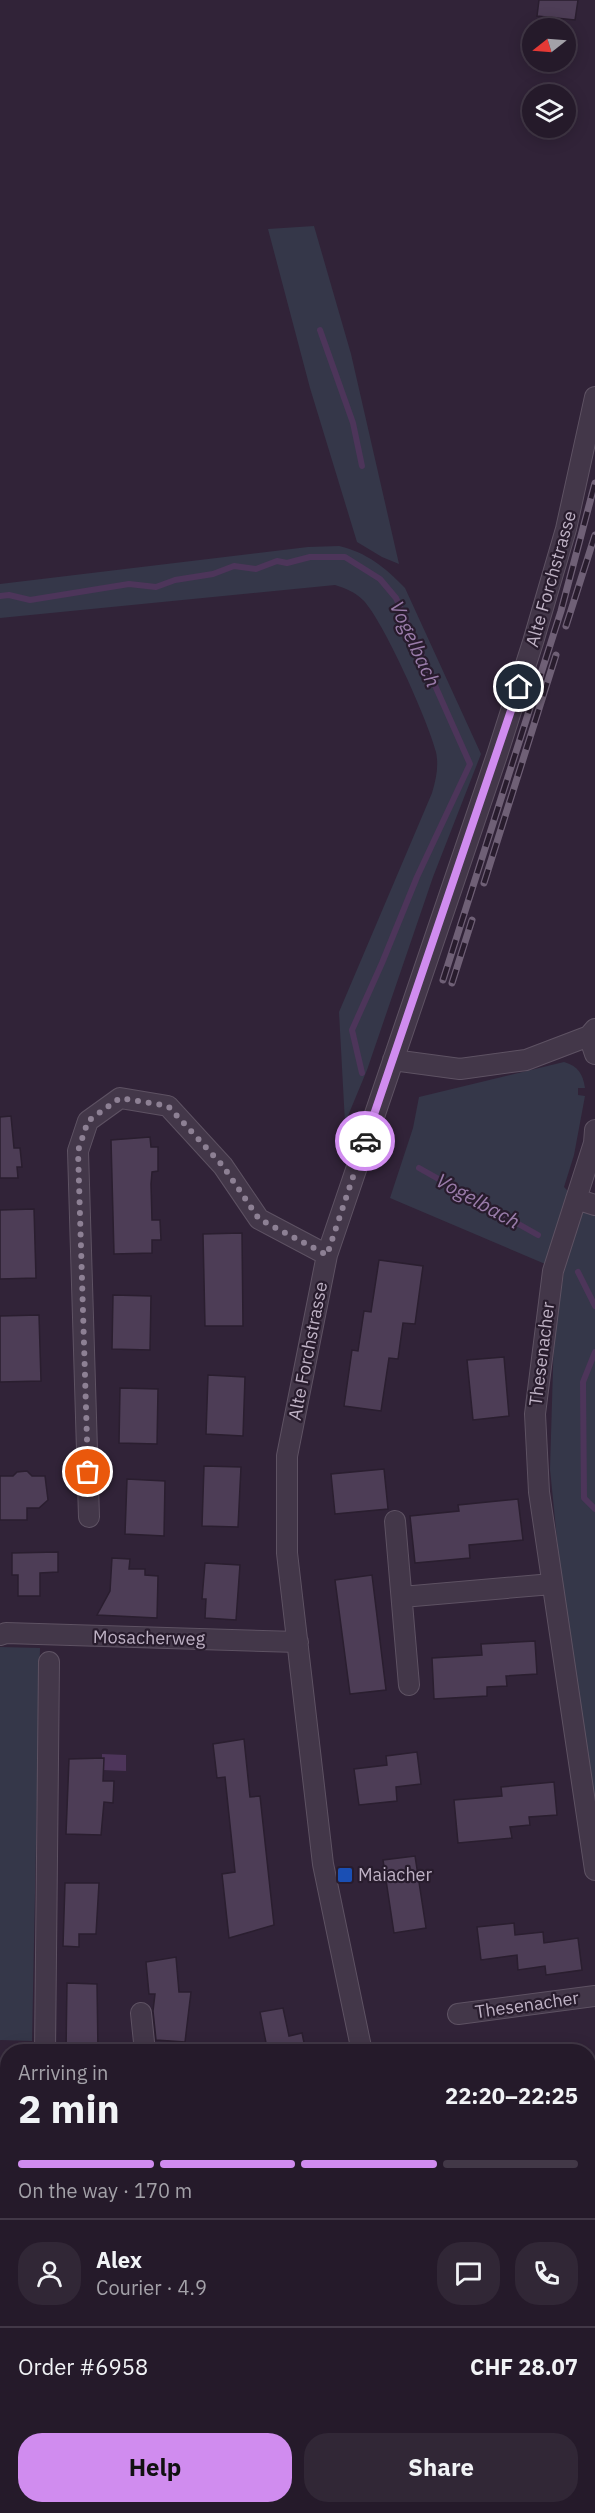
<!DOCTYPE html>
<meta charset="utf-8">
<style>
:root{--surface:#251a2a;--page:#312736;--text:#f1f3f6;--muted:#a3a1a8;--line:#423847;--accent:#d08cef}
body{margin:0;font-family:"IBM Plex Sans",sans-serif;background:var(--page);color:var(--text);height:100vh;display:flex;flex-direction:column;font-size:22px;white-space:nowrap}
*{box-sizing:border-box;margin:0}
p{font-size:20px;color:var(--muted)}
.icon{flex:none;width:33px;height:33px;fill:none;stroke:currentColor;stroke-width:2;stroke-linecap:round;stroke-linejoin:round}
.map{position:relative;flex:1;overflow:hidden}
.details{position:absolute;left:0px;top:2044px;width:596px;height:470px;display:flex;flex-direction:column;background:var(--surface);border-radius:24px 24px 0 0;box-shadow:0 3px 15px #0003,0 0 0 2px var(--line)}
.details>*{flex:none}
.needle{width:39px;rotate:253deg}
.fabs{position:absolute;left:522px;top:18px;display:grid;gap:12px}
.fabs a{display:grid;place-items:center;width:54px;height:54px;border-radius:50%;background:var(--surface);box-shadow:0 3px 15px #0003,0 0 0 2px var(--line);font-size:30px}
.pin{position:absolute;display:grid;place-items:center;width:51px;height:51px;color:#fff;margin:-26px;border:3px solid #fff;border-radius:50%;box-shadow:0 2px 6px #0007}
.courier{position:absolute;display:grid;place-items:center;width:60px;height:60px;margin:-30px;border:4px solid #d08cef;border-radius:50%;background:#fff;color:#222;box-shadow:0 2px 8px #0007}
.head em{font-style:normal;font-weight:800}
.head div{display:flex;flex-direction:column-reverse}
.head{display:flex;align-items:center;justify-content:space-between;height:102px;padding:0 18px}
h1{font-size:39px;font-weight:800;line-height:45px}
.bar{display:grid;grid-template-columns:repeat(4,1fr);gap:9px 6px;align-content:center;height:72px;padding:0 18px}
.bar i{height:8px;border-radius:4px;background:var(--line)}
.bar .current{background:var(--accent)}
.bar p{grid-column:span 4}
.line{display:flex;align-items:center;gap:15px;padding:0 18px;border-top:2px solid var(--line)}
.line div{flex:1}
.round{display:grid;place-items:center;flex:none;width:63px;height:63px;border-radius:24px;background:var(--page)}
.action{display:flex;gap:12px;margin-top:auto;padding:12px 18px}
.action a{flex:1;height:69px;border-radius:24px;background:var(--accent);color:#111;font-size:24px;font-weight:800;line-height:69px;text-align:center}
.action a+a{background:var(--page);color:var(--text)}
.map>svg:first-child{display:block}
.green{fill:#353749}
.water{fill:#4d355a}
.lines{fill:none;stroke-linecap:round;stroke-linejoin:round}
.stream{stroke:#4d355a;stroke-width:6}
.building{fill:#4d3d56;stroke:#2a1e2f;stroke-width:1.5}
.minor-casing{stroke:#5e5263;stroke-width:22}
.minor{stroke:#433749;stroke-width:20}
.rail-casing{stroke:#6f6076;stroke-width:7}
.rail{stroke:#281c2d;stroke-width:4.5;stroke-dasharray:14;stroke-linecap:butt}
.done{stroke:#8d8094;stroke-width:6;stroke-dasharray:0 10.8}
.route{stroke:#d08cef;stroke-width:8}
.transit-dot{fill:#1a4fb4;stroke:#281c2d;stroke-width:2}
.labels{text-anchor:middle;stroke-width:4.5;stroke-linejoin:round;paint-order:stroke}
.street-label{font-size:18px;fill:#bfb2c5;stroke:#281c2d}
.poi-label{font-size:18px;fill:#bfb2c5;stroke:#281c2d;text-anchor:start}
.water-label{font-size:20px;font-style:italic;fill:#9a7caa;stroke:#281c2d}
</style>
<div class="map">
<svg width="595" height="2513" viewBox="0 0 595 2513">
<rect width="100%" height="100%" fill="#312338"/>
<!-- green -->
<path class="green" d="M 314,226 L 351,354 L 399,564 L 382,557 L 357,542 L 310,388 L 268,229 Z
M 339,546 C 366,552 386,568 405,588 L 481,754 L 433,877 L 367,1070 L 345,1123 L 339,1012 L 432,793 C 436,779 439,767 436,752 C 429,723 383,620 363,600 C 355,592 345,588 335,585 L 0,618 L 0,584 L 308,547 Z
M 564,1062 C 578,1066 583,1074 585,1088 L 578,1088 L 578,1095 L 585,1096 L 574,1155 L 564,1187 L 589,1213 L 595,1216 L 595,1807 L 561,1580 L 550,1469 L 554,1335 L 564,1272 L 390,1198 L 413,1128 L 419,1097 Z
M 0,1647 L 40,1648 L 32,2041 L 0,2040 Z"/>
<!-- water -->
<path class="water" d="M 102,1754 L 126,1755 L 126,1771 L 102,1770 Z"/>
<g class="lines">
<!-- stream -->
<path class="stream" d="M 320,330 L 353,423 L 362,466
M 0,596 L 9,595 L 30,600 L 129,584 L 156,587 L 175,580 L 213,574 L 234,566 L 256,569 L 277,561 L 287,563 L 310,557 L 345,557 L 380,579 L 396,598 L 470,764 L 417,877 L 382,963 L 352,1030 L 362,1073
M 419,1168 L 538,1235
M 578,1272 L 595,1306
M 595,1352 L 583,1382 L 584,1498 L 595,1509"/>
</g>
<!-- building -->
<path class="building" d="M 539,0 L 578,0 L 575,20 L 537,16 Z
M 11,1116 L 14,1148 L 20,1148 L 22,1167 L 17,1167 L 18,1178 L 0,1178 L 0,1117 Z
M 150,1137 L 151,1147 L 158,1147 L 158,1171 L 152,1172 L 151,1184 L 152,1220 L 160,1220 L 161,1240 L 152,1240 L 152,1253 L 114,1254 L 111,1140 Z
M 34,1209 L 36,1278 L 0,1279 L 0,1210 Z
M 242,1233 L 243,1326 L 205,1326 L 203,1234 Z
M 379,1260 L 423,1266 L 415,1324 L 403,1323 L 398,1359 L 389,1358 L 381,1411 L 344,1406 L 352,1350 L 358,1351 L 364,1311 L 371,1312 Z
M 113,1295 L 151,1296 L 150,1350 L 112,1349 Z
M 39,1315 L 41,1381 L 0,1382 L 0,1316 Z
M 504,1357 L 509,1416 L 473,1420 L 467,1360 Z
M 208,1375 L 245,1377 L 243,1436 L 206,1434 Z
M 120,1388 L 158,1389 L 157,1444 L 119,1443 Z
M 204,1466 L 241,1467 L 238,1527 L 202,1526 Z
M 384,1469 L 388,1509 L 335,1514 L 331,1474 Z
M 27,1471 L 32,1476 L 45,1476 L 48,1500 L 39,1508 L 27,1508 L 27,1520 L 0,1520 L 0,1476 L 13,1476 L 17,1472 Z
M 127,1479 L 165,1481 L 164,1536 L 125,1534 Z
M 518,1499 L 523,1540 L 469,1545 L 470,1558 L 415,1563 L 410,1516 L 459,1511 L 458,1505 Z
M 58,1552 L 58,1572 L 40,1573 L 40,1596 L 18,1596 L 18,1575 L 12,1575 L 12,1553 Z
M 112,1558 L 130,1559 L 129,1569 L 145,1569 L 145,1575 L 158,1576 L 157,1618 L 97,1615 L 110,1591 Z
M 205,1563 L 240,1565 L 236,1620 L 205,1618 L 206,1599 L 202,1599 Z
M 372,1575 L 386,1690 L 350,1694 L 335,1580 Z
M 535,1641 L 537,1674 L 506,1676 L 507,1686 L 487,1687 L 487,1696 L 434,1699 L 432,1658 L 482,1655 L 481,1644 Z
M 244,1739 L 250,1797 L 260,1796 L 274,1925 L 229,1938 L 222,1874 L 235,1872 L 225,1777 L 217,1778 L 213,1744 Z
M 417,1752 L 421,1784 L 396,1787 L 397,1801 L 359,1805 L 354,1769 L 387,1765 L 386,1756 Z
M 104,1758 L 103,1781 L 114,1781 L 113,1803 L 104,1802 L 101,1835 L 66,1834 L 69,1759 Z
M 554,1782 L 557,1815 L 529,1817 L 530,1825 L 510,1827 L 512,1838 L 458,1843 L 454,1800 L 502,1796 L 501,1787 Z
M 415,1856 L 426,1928 L 394,1933 L 383,1860 Z
M 65,1883 L 99,1883 L 96,1934 L 79,1934 L 79,1947 L 63,1946 Z
M 514,1923 L 515,1935 L 543,1932 L 544,1943 L 578,1938 L 582,1970 L 546,1975 L 545,1966 L 518,1970 L 517,1955 L 481,1960 L 477,1927 Z
M 176,1957 L 179,1992 L 191,1992 L 185,2042 L 156,2040 L 153,2011 L 155,1994 L 149,1994 L 146,1962 Z
M 67,1983 L 97,1984 L 98,2052 L 66,2052 Z
M 283,2008 L 289,2036 L 302,2033 L 306,2052 L 273,2052 L 272,2047 L 267,2048 L 260,2012 Z"/>
<g class="lines">
<defs>
<path id="minor" d="M 589,1036 L 595,1054
M 393,1060 L 460,1069 L 526,1060 L 589,1036 L 595,1029
M 595,1130 L 594,1143 L 553,1271 L 535,1414 L 539,1492 L 595,1870
M 576,1199 L 595,1205
M 89,1517 L 78,1151 L 88,1121 L 120,1098 L 168,1106 L 223,1166 L 259,1219 L 327,1255
M 395,1521 L 409,1685
M 402,1597 L 552,1584
M 0,1635 L 6,1633 L 298,1642
M 141,2013 L 145,2052
M 458,2014 L 595,1996
M 45,2052 L 49,1662
M 362,2052 L 323,1864 L 287,1553 L 287,1456 L 327,1255 L 497,755 L 533,642 L 566,529 L 595,397
M 0,2160 L 8,2159
M 588,2306 L 595,2244
M 181,2506 L 181,2513
M 458,2506 L 458,2513
M 575,2506 L 575,2513
M 290,2513 L 313,2506
M 347,2513 L 348,2506"/>
</defs>
<!-- minor casing -->
<use href="#minor" class="minor-casing"/>
<!-- minor -->
<use href="#minor" class="minor"/>
<defs>
<path id="rail" d="M 566,626 L 595,535
M 484,883 L 556,655
M 443,980 L 561,611 L 595,483
M 452,983 L 472,920"/>
</defs>
<!-- rail casing -->
<use href="#rail" class="rail-casing"/>
<!-- rail -->
<use href="#rail" class="rail"/>
</g>
<g class="lines">
<!-- done -->
<path class="done" d="M 88,1472 L 78,1151 L 88,1121 L 120,1098 L 168,1106 L 223,1166 L 259,1219 L 327,1255 L 365,1141"/>
<!-- route -->
<path class="route" d="M 365,1141 L 519,687"/>
</g>
<!-- markers -->
<rect class="transit-dot" x="337" y="1867" width="16" height="16" rx="3"/>
<g class="labels">
<!-- street labels -->
<g class="street-label">
<text transform="translate(551 579) rotate(-74)" y="6">Alte Forchstrasse</text>
<text transform="translate(308 1351) rotate(-79)" y="6">Alte Forchstrasse</text>
<text transform="translate(542 1354) rotate(-83)" y="6">Thesenacher</text>
<text transform="translate(149 1638) rotate(1)" y="6">Mosacherweg</text>
<text transform="translate(527 2005) rotate(-8)" y="6">Thesenacher</text>
</g>
<!-- poi labels -->
<g class="poi-label">
<text x="358" y="1881">Maiacher</text>
</g>
<!-- water labels -->
<g class="water-label">
<text transform="translate(415 644) rotate(65)" y="7">Vogelbach</text>
<text transform="translate(478 1201) rotate(29)" y="7">Vogelbach</text>
</g>
</g>
</svg>
<div class="fabs">
<a><svg class="needle" viewBox="-14 -14 28 28"><path d="M0-13l5 13h-10z" fill="#e53935"/><path d="M0 13l5-13h-10z" fill="#a3a1a8"/></svg></a>
<a><svg class="icon" aria-label="layers" viewBox="0 0 24 24"><path d="M12 4l9 5-9 5-9-5zM3 14l9 5 9-5"/></svg></a>
</div>
<div class="pin" style="left:88px;top:1472px;background:#ea580c"><svg class="icon" aria-label="bag" viewBox="0 0 24 24"><path d="M5 8h14l-1 12H6zM9 8a3 3 0 0 1 6 0"/></svg></div>
<div class="pin" style="left:519px;top:687px;background:#1f2937"><svg class="icon" aria-label="home" viewBox="0 0 24 24"><path d="M3 11l9-7 9 7M6 9v11h12V9"/></svg></div>
<div class="courier" style="left:365px;top:1141px"><svg class="icon" aria-label="car" viewBox="0 0 24 24"><path d="M5 17H2v-5l4-1 3-4h7l3 4 3 1v5h-3M9 17h6M6 11h13"/><circle cx="7" cy="17" r="2"/><circle cx="17" cy="17" r="2"/></svg></div>
<section class="details">
<div class="head"><div><h1>2 min</h1><p>Arriving in</p></div><em>22:20–22:25</em></div>
<div class="bar"><i class="current"></i><i class="current"></i><i class="current"></i><i></i><p>On the way · 170 m</p></div>
<div class="line" style="height:108px"><a class="round"><svg class="icon" aria-label="person" viewBox="0 0 24 24"><circle cx="12" cy="8" r="4"/><path d="M4 21q1-7 8-7t8 7"/></svg></a><div><b>Alex</b><p>Courier · 4.9</p></div><a class="round"><svg class="icon" aria-label="chat" viewBox="0 0 24 24"><path d="M4 5h16v11H9l-5 4z"/></svg></a><a class="round"><svg class="icon" aria-label="phone" viewBox="0 0 24 24"><path d="M5 4h4l2 5-3 2q2 4 5 5l2-3 5 2v4C11 20 4 13 5 4z"/></svg></a></div>
<div class="line" style="height:78px"><div>Order #6958</div><b>CHF 28.07</b></div>
<div class="action"><a>Help</a><a>Share</a></div>
</section>
</div>
